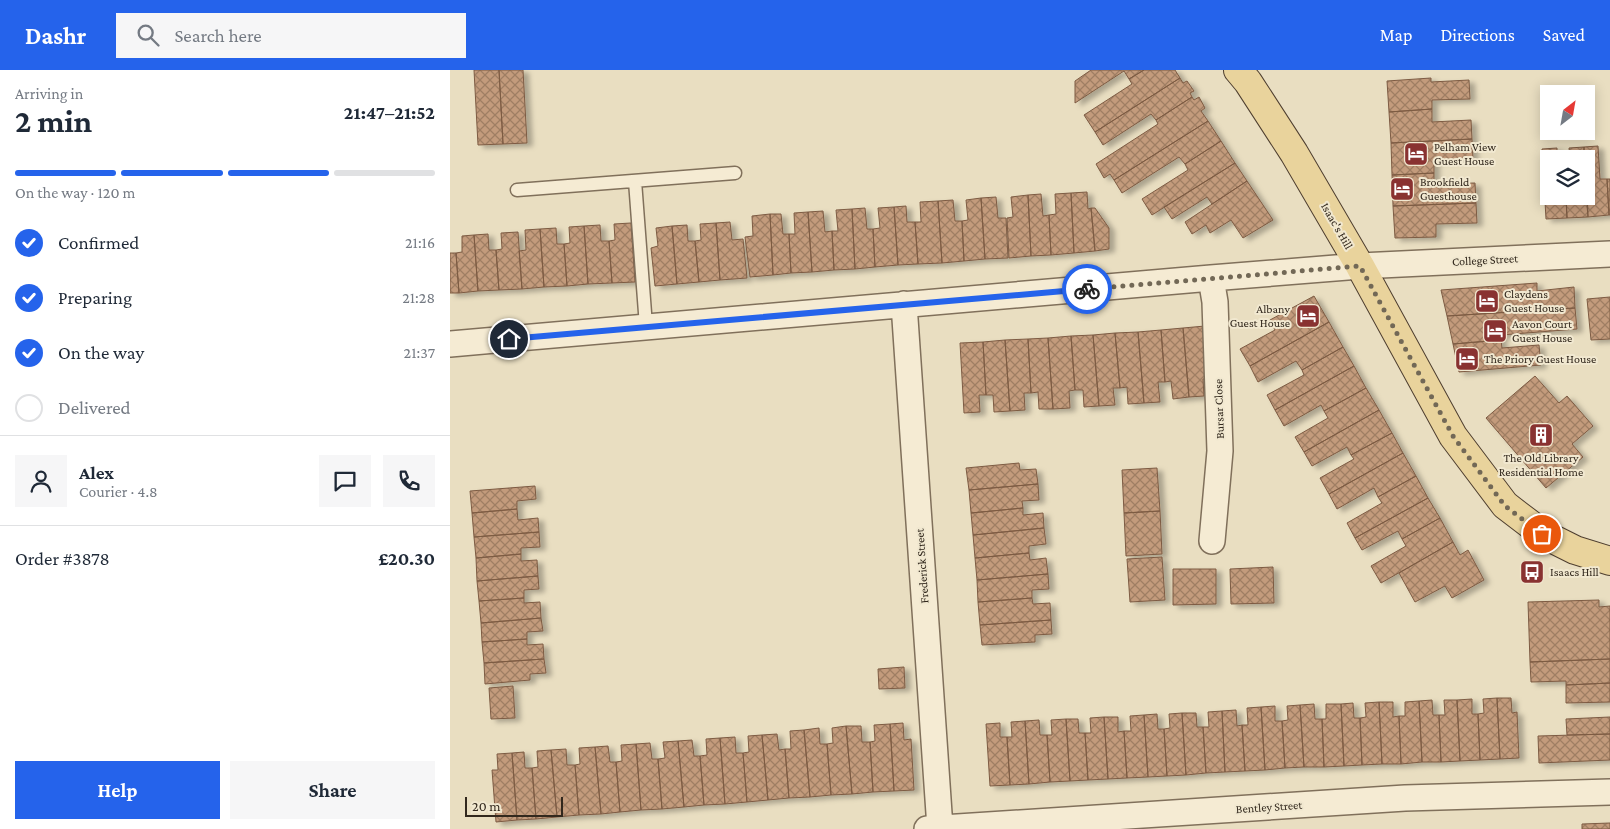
<!DOCTYPE html>
<meta charset="utf-8">
<style>
:root{--surface:#fff;--page:#f6f6f7;--text:#1f2937;--muted:#747a83;--line:#e0e1e3;--accent:#2563eb}
body{margin:0;font-family:"Crimson Pro",serif;background:var(--page);color:var(--text);height:100vh;display:flex;flex-direction:column;font-size:19px;white-space:nowrap}
*{box-sizing:border-box;margin:0}
p{font-size:16px;color:var(--muted)}
.icon{flex:none;width:28px;height:28px;fill:none;stroke:currentColor;stroke-width:2;stroke-linecap:round;stroke-linejoin:round}
.map{position:relative;flex:1;overflow:hidden}
.side{display:flex;flex-direction:column;background:var(--surface);width:450px}
.side>*{flex:none}
.needle{width:32px;rotate:31deg}
.controls{position:absolute;left:1090px;top:15px;display:grid;gap:10px}
.controls a{display:grid;place-items:center;width:55px;height:55px;border-radius:0px;background:var(--surface);box-shadow:0 2px 12px #0003;font-size:25px}
.scale{position:absolute;left:15px;bottom:12px;width:98px;box-sizing:border-box;padding-left:5px;border:2px solid #32281d;border-top:0;font-size:14px;line-height:18px;white-space:nowrap;color:#32281d;-webkit-text-stroke:4px #f1e8d0;paint-order:stroke}
.pin{position:absolute;display:grid;place-items:center;width:42px;height:42px;color:#fff;margin:-21px;border:2px solid #fff;border-radius:50%;box-shadow:0 1px 5px #0007}
.courier{position:absolute;display:grid;place-items:center;width:50px;height:50px;margin:-25px;border:4px solid #2563eb;border-radius:50%;background:#fff;color:#222;box-shadow:0 1px 6px #0007}
.head em{font-style:normal;font-weight:700}
.head div{display:flex;flex-direction:column-reverse}
.head{display:flex;align-items:center;justify-content:space-between;height:85px;padding:0 15px}
h1{font-size:32px;font-weight:700;line-height:38px}
.bar{display:grid;grid-template-columns:repeat(4,1fr);gap:8px 5px;align-content:center;height:60px;padding:0 15px}
.bar i{height:6px;border-radius:4px;background:var(--line)}
.bar .selected{background:var(--accent)}
.bar p{grid-column:span 4}
.line{display:flex;align-items:center;gap:12px;padding:0 15px;border-top:1px solid var(--line)}
.line div{flex:1}
.round{display:grid;place-items:center;flex:none;width:52px;height:52px;border-radius:0px;background:var(--page)}
ol{padding:0 15px;list-style:none}
li{display:flex;align-items:center;gap:15px;height:55px}
li p{margin-inline-start:auto}
li .icon{padding:5px;border-radius:50%;background:var(--accent);color:#fff;stroke-width:4}
li:last-child{color:var(--muted)}
li i{width:28px;height:28px;border:2px solid var(--line);border-radius:50%}
.primary-button{display:flex;gap:10px;margin-top:auto;padding:10px 15px}
.primary-button a{flex:1;height:58px;border-radius:0px;background:var(--accent);color:#fff;font-size:20px;font-weight:700;line-height:58px;text-align:center}
.primary-button a+a{background:var(--page);color:var(--text)}
header{display:flex;align-items:center;gap:30px;box-sizing:border-box;height:70px;padding:0 25px;background:var(--accent);color:#fff}
header strong{font-size:24px}
nav{display:flex;gap:28px;margin-inline-start:auto;font-size:18px}
.search{width:350px;height:45px;background:var(--page);display:flex;align-items:center;gap:12px;box-sizing:border-box;padding:0 18px;border-radius:0px;color:var(--muted);font-size:19px}
main{display:flex;flex:1;min-height:0}
.map>svg:first-child{display:block}
.building{fill:url(#building-cross-hatch);stroke:#7d5b43;filter:url(#shadow)}
.lines{fill:none;stroke-linecap:round;stroke-linejoin:round}
.lane-casing{stroke:#80705b;stroke-width:15}
.street-casing{stroke:#80705b;stroke-width:28}
.primary-casing{stroke:#4e3e2f;stroke-width:30}
.lane{stroke:#f5ebd3;stroke-width:12}
.street{stroke:#f5ebd3;stroke-width:25}
.primary{stroke:#e9d39c;stroke-width:28}
.done{stroke:#726856;stroke-width:5;stroke-dasharray:0 9}
.route{stroke:#2563eb;stroke-width:6}
.labels{text-anchor:middle;stroke-width:4;stroke-linejoin:round;paint-order:stroke}
.poi-label{font-size:12px;fill:#32281d;stroke:#f1e8d0;text-anchor:start}
.street-label{font-size:12px;fill:#32281d;stroke:#f1e8d0}
</style>
<header>
<strong>Dashr</strong>
<div class="search"><svg class="icon" aria-label="search" viewBox="0 0 24 24"><circle cx="10" cy="10" r="6"/><path d="M15 15l6 6"/></svg>Search here</div>
<nav><a>Map</a><a>Directions</a><a>Saved</a></nav>
</header>
<main>
<section class="side">
<div class="head"><div><h1>2 min</h1><p>Arriving in</p></div><em>21:47–21:52</em></div>
<div class="bar"><i class="selected"></i><i class="selected"></i><i class="selected"></i><i></i><p>On the way · 120 m</p></div>
<ol>
<li><svg class="icon" aria-label="check" viewBox="0 0 24 24"><path d="M5 12l5 5 9-10"/></svg>Confirmed<p>21:16</p></li>
<li><svg class="icon" aria-label="check" viewBox="0 0 24 24"><path d="M5 12l5 5 9-10"/></svg>Preparing<p>21:28</p></li>
<li><svg class="icon" aria-label="check" viewBox="0 0 24 24"><path d="M5 12l5 5 9-10"/></svg>On the way<p>21:37</p></li>
<li><i></i>Delivered</li>
</ol>
<div class="line" style="height:90px"><a class="round"><svg class="icon" aria-label="person" viewBox="0 0 24 24"><circle cx="12" cy="8" r="4"/><path d="M4 21q1-7 8-7t8 7"/></svg></a><div><b>Alex</b><p>Courier · 4.8</p></div><a class="round"><svg class="icon" aria-label="chat" viewBox="0 0 24 24"><path d="M4 5h16v11H9l-5 4z"/></svg></a><a class="round"><svg class="icon" aria-label="phone" viewBox="0 0 24 24"><path d="M5 4h4l2 5-3 2q2 4 5 5l2-3 5 2v4C11 20 4 13 5 4z"/></svg></a></div>
<div class="line" style="height:65px"><div>Order #3878</div><b>£20.30</b></div>
<div class="primary-button"><a>Help</a><a>Share</a></div>
</section>
<div class="map">
<svg width="1160" height="759" viewBox="0 0 1160 759">
<defs>
<pattern id="building-cross-hatch" width="8" height="8" patternUnits="userSpaceOnUse" patternTransform="scale(1.25)"><rect width="8" height="8" fill="#c39b7b"/><path d="M0 0l8 8M0 8l8-8" fill="none" stroke="#9f7e64"/></pattern>
<filter id="shadow"><feDropShadow dx="5.5" dy="3" stdDeviation="2.5" flood-color="#0004"/></filter>
</defs>
<rect width="100%" height="100%" fill="#e9dec1"/>
<!-- building -->
<path class="building" d="M 24,0 L 49,0 L 53,74 L 28,75 Z
M 49,0 L 73,0 L 77,73 L 53,74 Z
M 641,0 L 694,0 L 679,9 L 674,1 L 625,33 L 625,11 Z
M 694,0 L 725,0 L 730,8 L 645,62 L 634,45 L 682,14 L 679,9 Z
M 730,8 L 733,13 L 737,11 L 744,21 L 740,23 L 742,27 L 706,50 L 701,44 L 653,75 L 645,62 Z
M 981,8 L 981,12 L 1019,10 L 1020,29 L 982,30 L 982,39 L 939,42 L 937,11 Z
M 742,27 L 744,30 L 749,27 L 755,38 L 751,41 L 758,51 L 664,110 L 660,104 L 654,108 L 646,94 L 708,54 L 706,50 Z
M 982,39 L 982,52 L 1021,50 L 1022,69 L 941,73 L 939,42 Z
M 758,51 L 771,71 L 735,94 L 729,87 L 672,123 L 664,110 Z
M 1022,69 L 1023,89 L 984,90 L 984,103 L 942,105 L 941,73 Z
M 771,71 L 785,93 L 702,145 L 692,129 L 738,100 L 735,94 Z
M 1148,76 L 1150,109 L 1157,109 L 1159,145 L 1138,147 L 1136,89 L 1134,89 L 1134,77 Z
M 1134,77 L 1134,89 L 1120,89 L 1119,78 Z
M 1107,78 L 1107,89 L 1099,89 L 1099,126 L 1116,126 L 1117,148 L 1096,149 L 1092,79 Z
M 785,93 L 797,111 L 762,134 L 757,127 L 722,149 L 714,137 Z
M 984,103 L 984,114 L 1025,113 L 1026,133 L 943,136 L 942,105 Z
M 1157,109 L 1160,109 L 1160,145 L 1159,145 Z
M 797,111 L 823,150 L 793,168 L 781,150 L 760,163 L 756,155 L 742,164 L 735,152 Z
M 637,122 L 638,139 L 641,138 L 645,181 L 624,183 L 621,123 Z
M 621,123 L 624,183 L 601,185 L 599,145 L 606,144 L 605,124 Z
M 1136,123 L 1138,147 L 1117,148 L 1116,126 L 1136,126 Z
M 591,124 L 593,146 L 599,145 L 601,185 L 581,186 L 578,125 Z
M 578,125 L 581,186 L 559,188 L 557,148 L 563,147 L 561,127 Z
M 546,127 L 548,148 L 556,148 L 558,188 L 535,189 L 531,128 Z
M 531,128 L 535,189 L 514,191 L 512,151 L 518,150 L 516,130 Z
M 503,130 L 505,151 L 512,151 L 514,191 L 492,193 L 488,131 Z
M 488,131 L 492,193 L 468,194 L 465,152 L 471,152 L 470,132 Z
M 1026,133 L 1027,153 L 986,154 L 986,167 L 945,168 L 943,136 Z
M 456,136 L 457,152 L 465,152 L 468,194 L 448,195 L 444,137 Z
M 444,137 L 448,195 L 425,197 L 423,159 L 430,158 L 428,138 Z
M 415,138 L 417,159 L 423,159 L 425,197 L 405,199 L 402,139 Z
M 641,138 L 645,138 L 659,158 L 659,179 L 645,181 Z
M 402,139 L 405,199 L 384,200 L 382,161 L 388,161 L 386,140 Z
M 373,141 L 375,162 L 382,161 L 384,200 L 362,202 L 358,142 Z
M 358,142 L 362,202 L 341,203 L 339,164 L 345,164 L 344,143 Z
M 320,144 L 331,144 L 333,164 L 339,164 L 341,203 L 323,205 Z
M 320,144 L 323,205 L 300,207 L 295,167 L 303,166 L 302,146 Z
M 280,152 L 282,170 L 293,169 L 297,208 L 270,210 L 266,153 Z
M 181,153 L 185,212 L 162,213 L 159,171 L 165,170 L 164,154 Z
M 266,153 L 270,210 L 249,212 L 245,171 L 251,170 L 250,154 Z
M 150,155 L 151,171 L 159,171 L 162,213 L 138,214 L 134,156 Z
M 237,155 L 238,171 L 245,171 L 249,212 L 227,214 L 222,156 Z
M 134,156 L 138,214 L 117,216 L 114,174 L 120,173 L 119,157 Z
M 222,156 L 227,214 L 205,216 L 201,178 L 208,176 L 206,158 Z
M 106,158 L 107,174 L 114,174 L 117,216 L 94,217 L 90,159 Z
M 90,159 L 94,217 L 72,219 L 69,181 L 76,180 L 75,160 Z
M 68,162 L 72,219 L 49,220 L 46,180 L 52,179 L 51,163 Z
M 38,164 L 39,180 L 46,180 L 49,220 L 28,221 L 24,165 Z
M 24,165 L 28,221 L 9,223 L 6,183 L 12,182 L 12,166 Z
M 0,183 L 6,183 L 9,223 L 0,223 Z
M 1087,213 L 1087,221 L 1124,217 L 1125,238 L 997,246 L 991,220 Z
M 864,226 L 879,252 L 800,296 L 790,279 L 825,260 L 820,250 Z
M 1160,227 L 1160,269 L 1141,270 L 1137,229 Z
M 1125,238 L 1127,259 L 1051,265 L 1051,270 L 1003,274 L 997,246 Z
M 879,252 L 893,277 L 852,300 L 846,291 L 808,312 L 800,296 Z
M 755,256 L 759,309 L 753,309 L 754,326 L 739,327 L 733,258 Z
M 733,258 L 739,327 L 723,329 L 721,311 L 715,312 L 711,260 Z
M 711,260 L 715,312 L 708,312 L 710,332 L 694,333 L 688,262 Z
M 688,262 L 694,333 L 678,334 L 677,317 L 670,318 L 665,263 Z
M 665,263 L 670,318 L 663,318 L 665,335 L 649,336 L 643,265 Z
M 643,265 L 649,336 L 634,337 L 633,320 L 625,320 L 621,266 Z
M 621,266 L 625,320 L 619,321 L 620,338 L 603,339 L 598,268 Z
M 598,268 L 603,339 L 589,339 L 588,322 L 581,323 L 578,269 Z
M 578,269 L 581,323 L 574,323 L 575,340 L 560,341 L 555,270 Z
M 555,270 L 560,341 L 544,342 L 543,325 L 536,325 L 533,272 Z
M 1051,270 L 1052,278 L 1089,275 L 1091,295 L 1009,302 L 1003,274 Z
M 533,272 L 536,325 L 529,325 L 530,342 L 514,343 L 510,273 Z
M 893,277 L 904,296 L 825,340 L 817,325 L 854,305 L 852,300 Z
M 904,296 L 916,318 L 874,341 L 871,335 L 834,356 L 825,340 Z
M 1085,306 L 1109,333 L 1117,326 L 1143,356 L 1122,374 L 1133,387 L 1096,418 L 1036,348 Z
M 916,318 L 929,340 L 854,382 L 845,367 L 878,348 L 874,341 Z
M 929,340 L 942,363 L 901,385 L 897,377 L 862,396 L 854,382 Z
M 942,363 L 953,383 L 879,424 L 870,408 L 904,389 L 901,385 Z
M 953,383 L 966,406 L 928,427 L 924,418 L 887,439 L 879,424 Z
M 569,393 L 570,400 L 586,399 L 588,414 L 519,420 L 516,398 Z
M 707,398 L 710,441 L 674,443 L 672,400 Z
M 966,406 L 978,428 L 905,468 L 897,453 L 932,433 L 928,427 Z
M 588,414 L 589,430 L 572,431 L 573,438 L 521,443 L 519,420 Z
M 85,416 L 86,429 L 67,431 L 67,439 L 22,443 L 20,421 Z
M 978,428 L 990,448 L 952,469 L 948,461 L 912,480 L 905,468 Z
M 573,438 L 573,445 L 593,443 L 594,458 L 523,465 L 521,443 Z
M 67,439 L 68,450 L 88,448 L 89,462 L 24,467 L 22,443 Z
M 710,441 L 712,484 L 676,486 L 674,443 Z
M 990,448 L 1003,472 L 931,513 L 921,496 L 956,476 L 952,469 Z
M 594,458 L 596,474 L 579,476 L 579,483 L 525,488 L 523,465 Z
M 89,462 L 90,477 L 71,478 L 71,484 L 26,488 L 24,467 Z
M 1003,472 L 1010,485 L 1018,480 L 1034,510 L 1002,528 L 995,516 L 965,532 L 949,503 Z
M 579,483 L 580,490 L 596,488 L 598,504 L 527,510 L 525,488 Z
M 71,484 L 71,491 L 87,490 L 88,506 L 27,511 L 26,488 Z
M 712,487 L 715,530 L 680,532 L 677,489 Z
M 823,497 L 824,533 L 781,534 L 780,499 Z
M 723,499 L 766,499 L 766,534 L 723,535 Z
M 598,504 L 599,519 L 582,520 L 582,528 L 528,532 L 527,510 Z
M 88,506 L 89,519 L 74,520 L 74,528 L 29,531 L 27,511 Z
M 74,528 L 74,533 L 90,532 L 91,548 L 31,553 L 29,531 Z
M 582,528 L 583,534 L 600,533 L 601,550 L 530,555 L 528,532 Z
M 1149,530 L 1149,537 L 1160,536 L 1160,589 L 1080,592 L 1078,532 Z
M 91,548 L 93,561 L 77,562 L 77,569 L 32,572 L 31,553 Z
M 601,550 L 602,564 L 585,565 L 585,572 L 532,575 L 530,555 Z
M 77,569 L 77,575 L 93,574 L 94,589 L 34,593 L 32,572 Z
M 94,589 L 96,603 L 80,604 L 80,610 L 35,614 L 34,593 Z
M 1160,589 L 1160,613 L 1116,615 L 1116,611 L 1081,612 L 1080,592 Z
M 454,597 L 455,618 L 429,619 L 428,599 Z
M 1160,613 L 1160,632 L 1116,633 L 1116,615 Z
M 63,616 L 65,648 L 41,649 L 39,618 Z
M 1047,628 L 1050,689 L 1030,690 L 1028,644 L 1034,643 L 1033,629 Z
M 1047,628 L 1061,628 L 1062,643 L 1067,642 L 1069,688 L 1050,689 Z
M 1022,629 L 1022,644 L 1028,644 L 1030,690 L 1010,691 L 1007,630 Z
M 982,630 L 983,645 L 989,645 L 991,692 L 972,692 L 969,631 Z
M 994,630 L 1007,630 L 1010,691 L 991,692 L 989,645 L 995,645 Z
M 969,631 L 972,692 L 951,694 L 949,646 L 955,646 L 955,632 Z
M 929,632 L 932,694 L 912,695 L 910,648 L 916,647 L 915,633 Z
M 929,632 L 943,632 L 943,647 L 949,646 L 951,694 L 932,694 Z
M 903,633 L 904,648 L 910,648 L 912,695 L 894,696 L 891,634 Z
M 864,634 L 865,649 L 872,649 L 874,697 L 854,697 L 850,635 Z
M 876,634 L 891,634 L 894,696 L 874,697 L 872,649 L 876,649 Z
M 850,635 L 854,697 L 835,698 L 832,651 L 838,650 L 837,636 Z
M 825,636 L 825,651 L 832,651 L 835,698 L 815,700 L 811,637 Z
M 811,637 L 815,700 L 795,701 L 792,655 L 798,655 L 797,638 Z
M 786,640 L 787,656 L 792,655 L 795,701 L 775,702 L 772,641 Z
M 772,641 L 775,702 L 756,703 L 753,657 L 759,657 L 758,642 Z
M 732,643 L 736,705 L 717,706 L 714,659 L 720,658 L 719,644 Z
M 732,643 L 746,643 L 747,657 L 753,657 L 756,703 L 736,705 Z
M 707,644 L 708,659 L 714,659 L 717,706 L 698,707 L 694,645 Z
M 694,645 L 698,707 L 677,708 L 674,661 L 681,661 L 680,646 Z
M 654,647 L 658,709 L 638,710 L 635,663 L 641,663 L 640,648 Z
M 654,647 L 668,647 L 668,662 L 674,661 L 677,708 L 658,709 Z
M 1160,647 L 1160,664 L 1117,665 L 1116,649 Z
M 616,649 L 620,711 L 600,712 L 597,665 L 602,665 L 601,650 Z
M 616,649 L 628,649 L 629,663 L 635,663 L 638,710 L 620,711 Z
M 589,650 L 590,665 L 597,665 L 600,712 L 579,714 L 575,651 Z
M 575,651 L 579,714 L 560,715 L 557,667 L 562,667 L 561,652 Z
M 453,653 L 454,670 L 461,669 L 464,720 L 444,721 L 440,654 Z
M 550,653 L 550,667 L 557,667 L 560,715 L 540,716 L 536,654 Z
M 440,654 L 444,721 L 423,722 L 420,672 L 425,671 L 424,655 Z
M 396,656 L 411,656 L 412,672 L 420,672 L 423,722 L 402,724 Z
M 396,656 L 402,724 L 381,725 L 377,674 L 383,673 L 382,658 Z
M 369,658 L 370,674 L 377,674 L 381,725 L 360,727 L 354,660 Z
M 354,660 L 360,727 L 339,728 L 335,679 L 341,679 L 340,661 Z
M 327,664 L 329,680 L 335,679 L 339,728 L 318,730 L 312,665 Z
M 1160,664 L 1160,690 L 1089,693 L 1088,666 Z
M 312,665 L 318,730 L 297,732 L 293,683 L 299,682 L 298,666 Z
M 285,667 L 286,683 L 293,683 L 297,732 L 275,734 L 270,668 Z
M 270,668 L 275,734 L 254,735 L 250,686 L 257,685 L 256,669 Z
M 242,670 L 244,686 L 250,686 L 254,735 L 234,737 L 228,671 Z
M 228,671 L 234,737 L 212,739 L 208,689 L 215,688 L 213,672 Z
M 200,673 L 202,689 L 208,689 L 212,739 L 191,740 L 186,674 Z
M 186,674 L 191,740 L 170,742 L 166,692 L 172,691 L 171,675 Z
M 158,676 L 160,692 L 166,692 L 170,742 L 151,744 L 145,677 Z
M 145,677 L 151,744 L 129,745 L 125,695 L 130,694 L 129,678 Z
M 116,679 L 117,695 L 125,695 L 129,745 L 107,747 L 101,680 Z
M 101,680 L 107,747 L 86,749 L 82,698 L 88,697 L 87,681 Z
M 74,682 L 75,698 L 82,698 L 86,749 L 67,750 L 62,683 Z
M 62,683 L 67,750 L 46,752 L 42,700 L 48,700 L 47,684 Z
M 1160,753 L 1160,759 L 1132,759 L 1132,754 Z"/>
<g class="lines">
<defs>
<path id="lane" d="M 185,111 L 196,256
M 67,120 L 285,103"/>
<path id="street" d="M 761,208 L 765,232 L 770,381 L 762,471
M 454,234 L 490,758
M 0,274 L 761,208 L 910,196 L 1160,184
M 477,759 L 955,728 L 1160,722"/>
<path id="primary" d="M 788,0 L 798,12 L 844,83 L 910,196 L 1003,366 L 1055,435 L 1093,464 L 1125,480 L 1160,491"/>
</defs>
<!-- lane casing -->
<use href="#lane" class="lane-casing"/>
<!-- street casing -->
<use href="#street" class="street-casing"/>
<!-- primary casing -->
<use href="#primary" class="primary-casing"/>
<!-- lane -->
<use href="#lane" class="lane"/>
<!-- street -->
<use href="#street" class="street"/>
<!-- primary -->
<use href="#primary" class="primary"/>
</g>
<g class="lines">
<!-- done -->
<path class="done" d="M 637,219 L 910,196 L 1003,366 L 1055,436 L 1092,464"/>
<!-- route -->
<path class="route" d="M 59,269 L 637,219"/>
</g>
<!-- icons -->
<defs>
<symbol id="hotel-square" viewBox="-11 -11 22 22"><rect x="-9" y="-9" width="18" height="18" rx="4" fill="#893231" stroke="#f1e8d0"/><path d="M-6-4.5h1.5V1H6V5H4.5V3h-9V5H-6ZM-4 0a1.8 1.8 0 1 1 3.6 0ZM.5 0V-2.5h3Q6-2.5 6 0Z" fill="#fff"/></symbol>
<symbol id="building-square" viewBox="-11 -11 22 22"><rect x="-9" y="-9" width="18" height="18" rx="4" fill="#893231" stroke="#f1e8d0"/><path d="M-4-6H4V6H1V3H-1V6H-4ZM-2.5-4.3h1.7v1.8h-1.7ZM.8-4.3h1.7v1.8H.8ZM-2.5-1h1.7V.8h-1.7ZM.8-1h1.7V.8H.8Z" fill="#fff"/></symbol>
<symbol id="bus-square" viewBox="-11 -11 22 22"><rect x="-9" y="-9" width="18" height="18" rx="4" fill="#893231" stroke="#f1e8d0"/><path d="M-5-6H5V4H4V6H2V4H-2V6H-4V4H-5ZM-3.5-4V0h7V-4ZM-3.5 1.2v1.5H-2V1.2ZM2 1.2v1.5H3.5V1.2Z" fill="#fff"/></symbol>
</defs>
<g fill-rule="evenodd">
<use href="#hotel-square" x="952" y="70" width="28" height="28"/>
<use href="#hotel-square" x="938" y="105" width="28" height="28"/>
<use href="#hotel-square" x="1023" y="217" width="28" height="28"/>
<use href="#hotel-square" x="844" y="232" width="28" height="28"/>
<use href="#hotel-square" x="1031" y="247" width="28" height="28"/>
<use href="#hotel-square" x="1003" y="275" width="28" height="28"/>
<use href="#building-square" x="1077" y="351" width="28" height="28"/>
<use href="#bus-square" x="1068" y="488" width="28" height="28"/>
</g>
<g class="labels">
<!-- poi labels -->
<g class="poi-label">
<text x="984" y="81">Pelham View<tspan x="984" dy="14">Guest House</tspan></text>
<text x="970" y="116">Brookfield<tspan x="970" dy="14">Guesthouse</tspan></text>
<text x="1054" y="228">Claydens<tspan x="1054" dy="14">Guest House</tspan></text>
<text x="840" y="243" text-anchor="end">Albany<tspan x="840" dy="14">Guest House</tspan></text>
<text x="1062" y="258">Aavon Court<tspan x="1062" dy="14">Guest House</tspan></text>
<text x="1034" y="293">The Priory Guest House</text>
<text x="1091" y="392" text-anchor="middle">The Old Library<tspan x="1091" dy="14">Residential Home</tspan></text>
<text x="1100" y="506">Isaacs Hill</text>
</g>
<!-- street labels -->
<g class="street-label">
<text transform="translate(887 156) rotate(60)" y="4">Isaac's Hill</text>
<text transform="translate(1035 190) rotate(-3)" y="4">College Street</text>
<text transform="translate(769 339) rotate(-92)" y="4">Bursar Close</text>
<text transform="translate(472 496) rotate(-94)" y="4">Frederick Street</text>
<text transform="translate(819 737) rotate(-4)" y="4">Bentley Street</text>
</g>
</g>
</svg>
<div class="controls">
<a><svg class="needle" viewBox="-14 -14 28 28"><path d="M0-13l5 13h-10z" fill="#e53935"/><path d="M0 13l5-13h-10z" fill="#747a83"/></svg></a>
<a><svg class="icon" aria-label="layers" viewBox="0 0 24 24"><path d="M12 4l9 5-9 5-9-5zM3 14l9 5 9-5"/></svg></a>
</div>
<div class="scale">20 m</div>
<div class="pin" style="left:1092px;top:464px;background:#ea580c"><svg class="icon" aria-label="bag" viewBox="0 0 24 24"><path d="M5 8h14l-1 12H6zM9 8a3 3 0 0 1 6 0"/></svg></div>
<div class="pin" style="left:59px;top:269px;background:#1f2937"><svg class="icon" aria-label="home" viewBox="0 0 24 24"><path d="M3 11l9-7 9 7M6 9v11h12V9"/></svg></div>
<div class="courier" style="left:637px;top:219px"><svg class="icon" aria-label="bike" viewBox="0 0 24 24"><circle cx="6" cy="16" r="4"/><circle cx="18" cy="16" r="4"/><path d="M6 16l4-8h5l3 8M10 8l3 8H6M13 5h3"/></svg></div>
</div>
</main>
